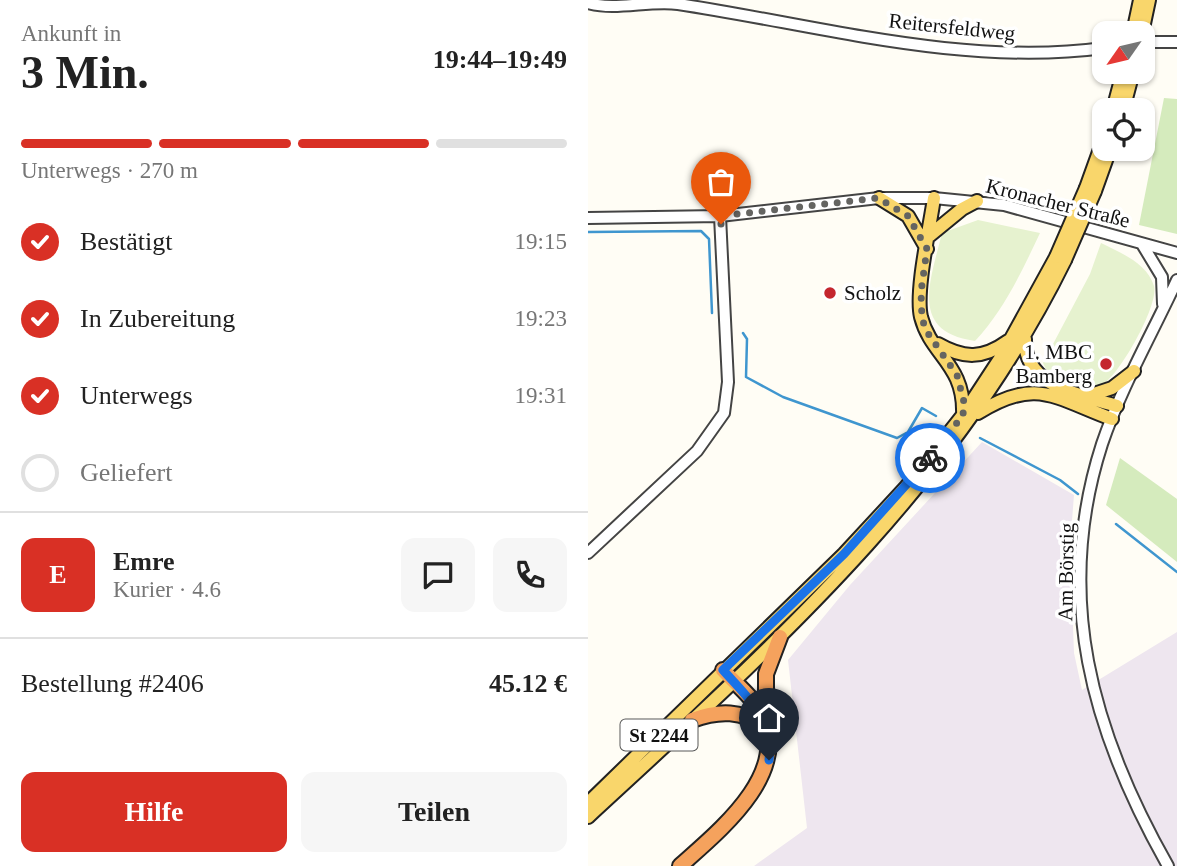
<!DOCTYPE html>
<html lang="de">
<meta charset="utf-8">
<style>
:root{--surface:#fff;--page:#f6f6f6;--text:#222;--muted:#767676;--line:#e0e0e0;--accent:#d93025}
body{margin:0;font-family:"Times New Roman",serif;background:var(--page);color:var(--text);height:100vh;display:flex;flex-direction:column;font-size:26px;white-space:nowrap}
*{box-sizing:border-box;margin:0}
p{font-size:23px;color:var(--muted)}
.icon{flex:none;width:38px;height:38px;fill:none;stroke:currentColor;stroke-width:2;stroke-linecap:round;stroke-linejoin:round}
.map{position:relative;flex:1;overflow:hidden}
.drawer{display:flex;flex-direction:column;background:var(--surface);width:588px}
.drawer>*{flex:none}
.needle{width:46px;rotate:236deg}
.fabs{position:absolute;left:504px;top:21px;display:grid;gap:14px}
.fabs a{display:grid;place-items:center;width:63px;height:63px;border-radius:14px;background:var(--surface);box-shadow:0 2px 5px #0004;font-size:35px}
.pin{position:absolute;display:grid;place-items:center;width:60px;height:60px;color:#fff;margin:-72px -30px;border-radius:50% 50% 50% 0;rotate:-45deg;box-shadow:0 0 7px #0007}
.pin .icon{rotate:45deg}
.courier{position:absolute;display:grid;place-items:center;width:70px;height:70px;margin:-35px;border:5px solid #1a73e8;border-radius:50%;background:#fff;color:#222;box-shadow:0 2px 9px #0007}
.overview em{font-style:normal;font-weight:800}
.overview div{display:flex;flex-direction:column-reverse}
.overview{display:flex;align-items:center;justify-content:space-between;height:119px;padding:0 21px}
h1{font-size:46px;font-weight:800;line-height:52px}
.bar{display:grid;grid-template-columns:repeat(4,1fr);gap:10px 7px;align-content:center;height:84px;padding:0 21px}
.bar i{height:9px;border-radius:5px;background:var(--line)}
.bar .on{background:var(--accent)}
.bar p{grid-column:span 4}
.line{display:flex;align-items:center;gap:18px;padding:0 21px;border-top:2px solid var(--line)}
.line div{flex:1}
.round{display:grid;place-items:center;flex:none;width:74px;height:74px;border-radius:14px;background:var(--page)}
ol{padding:0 21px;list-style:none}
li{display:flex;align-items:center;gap:21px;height:77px}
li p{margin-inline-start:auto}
li .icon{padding:7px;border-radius:50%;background:var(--accent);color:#fff;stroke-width:4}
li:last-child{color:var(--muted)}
li i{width:38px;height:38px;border:4px solid var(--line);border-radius:50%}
.primary-button{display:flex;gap:14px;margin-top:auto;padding:14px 21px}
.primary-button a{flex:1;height:80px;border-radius:14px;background:var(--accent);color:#fff;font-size:28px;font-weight:800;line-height:80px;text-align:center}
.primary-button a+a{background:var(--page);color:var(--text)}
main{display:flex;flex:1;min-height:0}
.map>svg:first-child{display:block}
.industrial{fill:#eee6ef}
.green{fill:#d5ebbd}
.pitch{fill:#e6f2cf}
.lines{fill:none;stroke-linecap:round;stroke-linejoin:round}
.stream{stroke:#3f96cf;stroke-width:2.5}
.minor-casing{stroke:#444;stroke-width:14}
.major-casing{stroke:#222;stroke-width:16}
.highway-casing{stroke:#222;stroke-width:18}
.minor{stroke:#fff;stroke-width:10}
.major{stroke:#f9d66b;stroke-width:12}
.highway{stroke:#f5a25d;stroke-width:14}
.major-bridge-casing{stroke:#222;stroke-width:16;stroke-linecap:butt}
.major-bridge{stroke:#f9d66b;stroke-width:12}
.done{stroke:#646461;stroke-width:7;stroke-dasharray:0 12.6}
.route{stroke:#1a73e8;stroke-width:9}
.poi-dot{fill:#c4262e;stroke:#fff;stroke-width:2.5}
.labels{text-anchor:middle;stroke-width:7;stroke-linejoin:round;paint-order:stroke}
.shield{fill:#fff;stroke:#585858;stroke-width:2}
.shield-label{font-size:19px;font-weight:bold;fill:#111}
.street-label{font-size:21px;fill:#111;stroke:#fff}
.poi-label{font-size:21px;fill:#111;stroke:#fff;text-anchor:start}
</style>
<main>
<section class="drawer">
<div class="overview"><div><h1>3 Min.</h1><p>Ankunft in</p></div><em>19:44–19:49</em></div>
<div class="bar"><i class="on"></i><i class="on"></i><i class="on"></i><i></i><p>Unterwegs · 270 m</p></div>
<ol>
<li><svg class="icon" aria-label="check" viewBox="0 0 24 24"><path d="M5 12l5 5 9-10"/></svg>Bestätigt<p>19:15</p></li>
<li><svg class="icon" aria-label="check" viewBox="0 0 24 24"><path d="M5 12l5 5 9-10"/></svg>In Zubereitung<p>19:23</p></li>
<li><svg class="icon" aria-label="check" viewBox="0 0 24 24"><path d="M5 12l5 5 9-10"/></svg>Unterwegs<p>19:31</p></li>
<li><i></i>Geliefert</li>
</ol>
<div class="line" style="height:126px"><b class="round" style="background:var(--accent);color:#fff">E</b><div><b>Emre</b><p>Kurier · 4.6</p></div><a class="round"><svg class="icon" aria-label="chat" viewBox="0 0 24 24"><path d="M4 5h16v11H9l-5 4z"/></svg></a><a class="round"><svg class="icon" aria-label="phone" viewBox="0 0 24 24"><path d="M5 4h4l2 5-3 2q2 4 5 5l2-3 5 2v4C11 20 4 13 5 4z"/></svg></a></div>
<div class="line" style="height:91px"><div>Bestellung #2406</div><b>45.12 €</b></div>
<div class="primary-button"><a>Hilfe</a><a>Teilen</a></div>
</section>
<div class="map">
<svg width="589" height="866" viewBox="0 0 589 866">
<rect width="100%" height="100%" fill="#fffdf5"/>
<!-- industrial -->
<path class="industrial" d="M 394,442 L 486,495 L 482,546 L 486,653 L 494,690 L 589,632 L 589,866 L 166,866 L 219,828 L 200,660 L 262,585 Z"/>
<!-- green -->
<path class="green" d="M 576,98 L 589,99 L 589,234 L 551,225 Z
M 532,458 L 589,499 L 589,562 L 518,505 Z"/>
<!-- pitch -->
<path class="pitch" d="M 390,220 L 452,233 C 434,271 416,310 387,341 C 321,332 342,282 354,233 Z
M 513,243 C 533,253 559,263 566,286 C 571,305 532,374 515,384 C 503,392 491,388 479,383 C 468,379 459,374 455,363 L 502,274 Z"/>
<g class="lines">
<!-- stream -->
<path class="stream" d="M 0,232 L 113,231 L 121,239 L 124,313
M 155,333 L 159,339 L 158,377 L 195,397 L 309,438 L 320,432 L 334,408 L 348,416
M 392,438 L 472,480 L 490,494
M 528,524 L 589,572"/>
<defs>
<path id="minor" d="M 0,3 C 28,11 61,0 90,4 C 230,25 374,67 516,48
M 555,42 L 589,42
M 0,218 L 132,216 L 291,198 L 346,198 L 416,205 L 589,253
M 554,244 L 574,277 L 575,304
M 0,553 L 109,451 L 136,413 L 140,382 L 132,216
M 580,866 C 504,732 465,596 514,444 C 533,388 564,334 589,280"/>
<path id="major" d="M 545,33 L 552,0
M 554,33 L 561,0
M 525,110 L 535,72
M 535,110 L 545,72
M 498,188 L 516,138
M 507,191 L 522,149
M 291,198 L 320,216 L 339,249
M 346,198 C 342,227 327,291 333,317 C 343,356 377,364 375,415
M 341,236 L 374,209 L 389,201
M 437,339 C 436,387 492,394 529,406
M 350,344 C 376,359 395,359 420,341
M 500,396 L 524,388 L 546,371
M 390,413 C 448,377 465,397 524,419
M 0,803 L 256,554 L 318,487 L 375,415 L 413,357 L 468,257
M 0,817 C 183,648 366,487 477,260"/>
<path id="highway" d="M 104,720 C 131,710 154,710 178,727
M 178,723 L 178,674 L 192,637
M 92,866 C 131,831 203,774 174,715 C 166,698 148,684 135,670"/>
</defs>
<!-- minor casing -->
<use href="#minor" class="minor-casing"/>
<!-- major casing -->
<use href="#major" class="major-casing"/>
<!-- highway casing -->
<use href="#highway" class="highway-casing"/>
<!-- minor -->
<use href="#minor" class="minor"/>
<!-- major -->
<use href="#major" class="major"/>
<!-- highway -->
<use href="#highway" class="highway"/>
<defs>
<path id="major-bridge" d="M 468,257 L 498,188
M 477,260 L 507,191"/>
</defs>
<!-- major-bridge casing -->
<use href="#major-bridge" class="major-bridge-casing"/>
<!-- major-bridge -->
<use href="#major-bridge" class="major-bridge"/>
</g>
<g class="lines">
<!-- done -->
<path class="done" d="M 133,224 L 132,216 L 290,198 L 320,216 L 339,249 L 333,292 L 334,319 L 339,332 L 369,375 L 376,402 L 375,415 L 342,458"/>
<!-- route -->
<path class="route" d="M 181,760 C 187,720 159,697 135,670 L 256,554 L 342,458"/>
</g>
<!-- markers -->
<g class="poi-dot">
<circle cx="242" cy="293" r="7"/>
<circle cx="518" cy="364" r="7"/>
</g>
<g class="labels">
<!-- shield labels -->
<rect class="shield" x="32.5" y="719.5" width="77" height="31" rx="5"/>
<g class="shield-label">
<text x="71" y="742">St 2244</text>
</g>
<!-- street labels -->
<g class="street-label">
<text transform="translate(364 27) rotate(6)" y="7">Reitersfeldweg</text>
<text transform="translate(470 203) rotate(14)" y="7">Kronacher Straße</text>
<text transform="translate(478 572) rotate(-89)" y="7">Am Börstig</text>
</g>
<!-- poi labels -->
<g class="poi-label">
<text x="256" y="300">Scholz</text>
<text x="504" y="359" text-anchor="end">1. MBC<tspan x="504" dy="24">Bamberg</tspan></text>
</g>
</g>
</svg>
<div class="fabs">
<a><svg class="needle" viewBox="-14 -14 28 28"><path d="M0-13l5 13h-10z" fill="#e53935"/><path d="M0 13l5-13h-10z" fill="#767676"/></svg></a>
<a><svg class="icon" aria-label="locate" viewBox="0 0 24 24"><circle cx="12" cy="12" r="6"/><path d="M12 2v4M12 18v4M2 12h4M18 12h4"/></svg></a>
</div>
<div class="pin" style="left:133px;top:224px;background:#ea580c"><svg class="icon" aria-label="bag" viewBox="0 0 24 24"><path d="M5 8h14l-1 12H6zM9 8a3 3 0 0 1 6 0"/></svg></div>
<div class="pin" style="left:181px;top:760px;background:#1f2937"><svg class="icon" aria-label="home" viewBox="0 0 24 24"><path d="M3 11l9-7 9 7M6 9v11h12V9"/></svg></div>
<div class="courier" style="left:342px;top:458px"><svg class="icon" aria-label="bike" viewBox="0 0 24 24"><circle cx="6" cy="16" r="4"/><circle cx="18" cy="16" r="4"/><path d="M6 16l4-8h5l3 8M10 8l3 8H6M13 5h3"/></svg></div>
</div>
</main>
